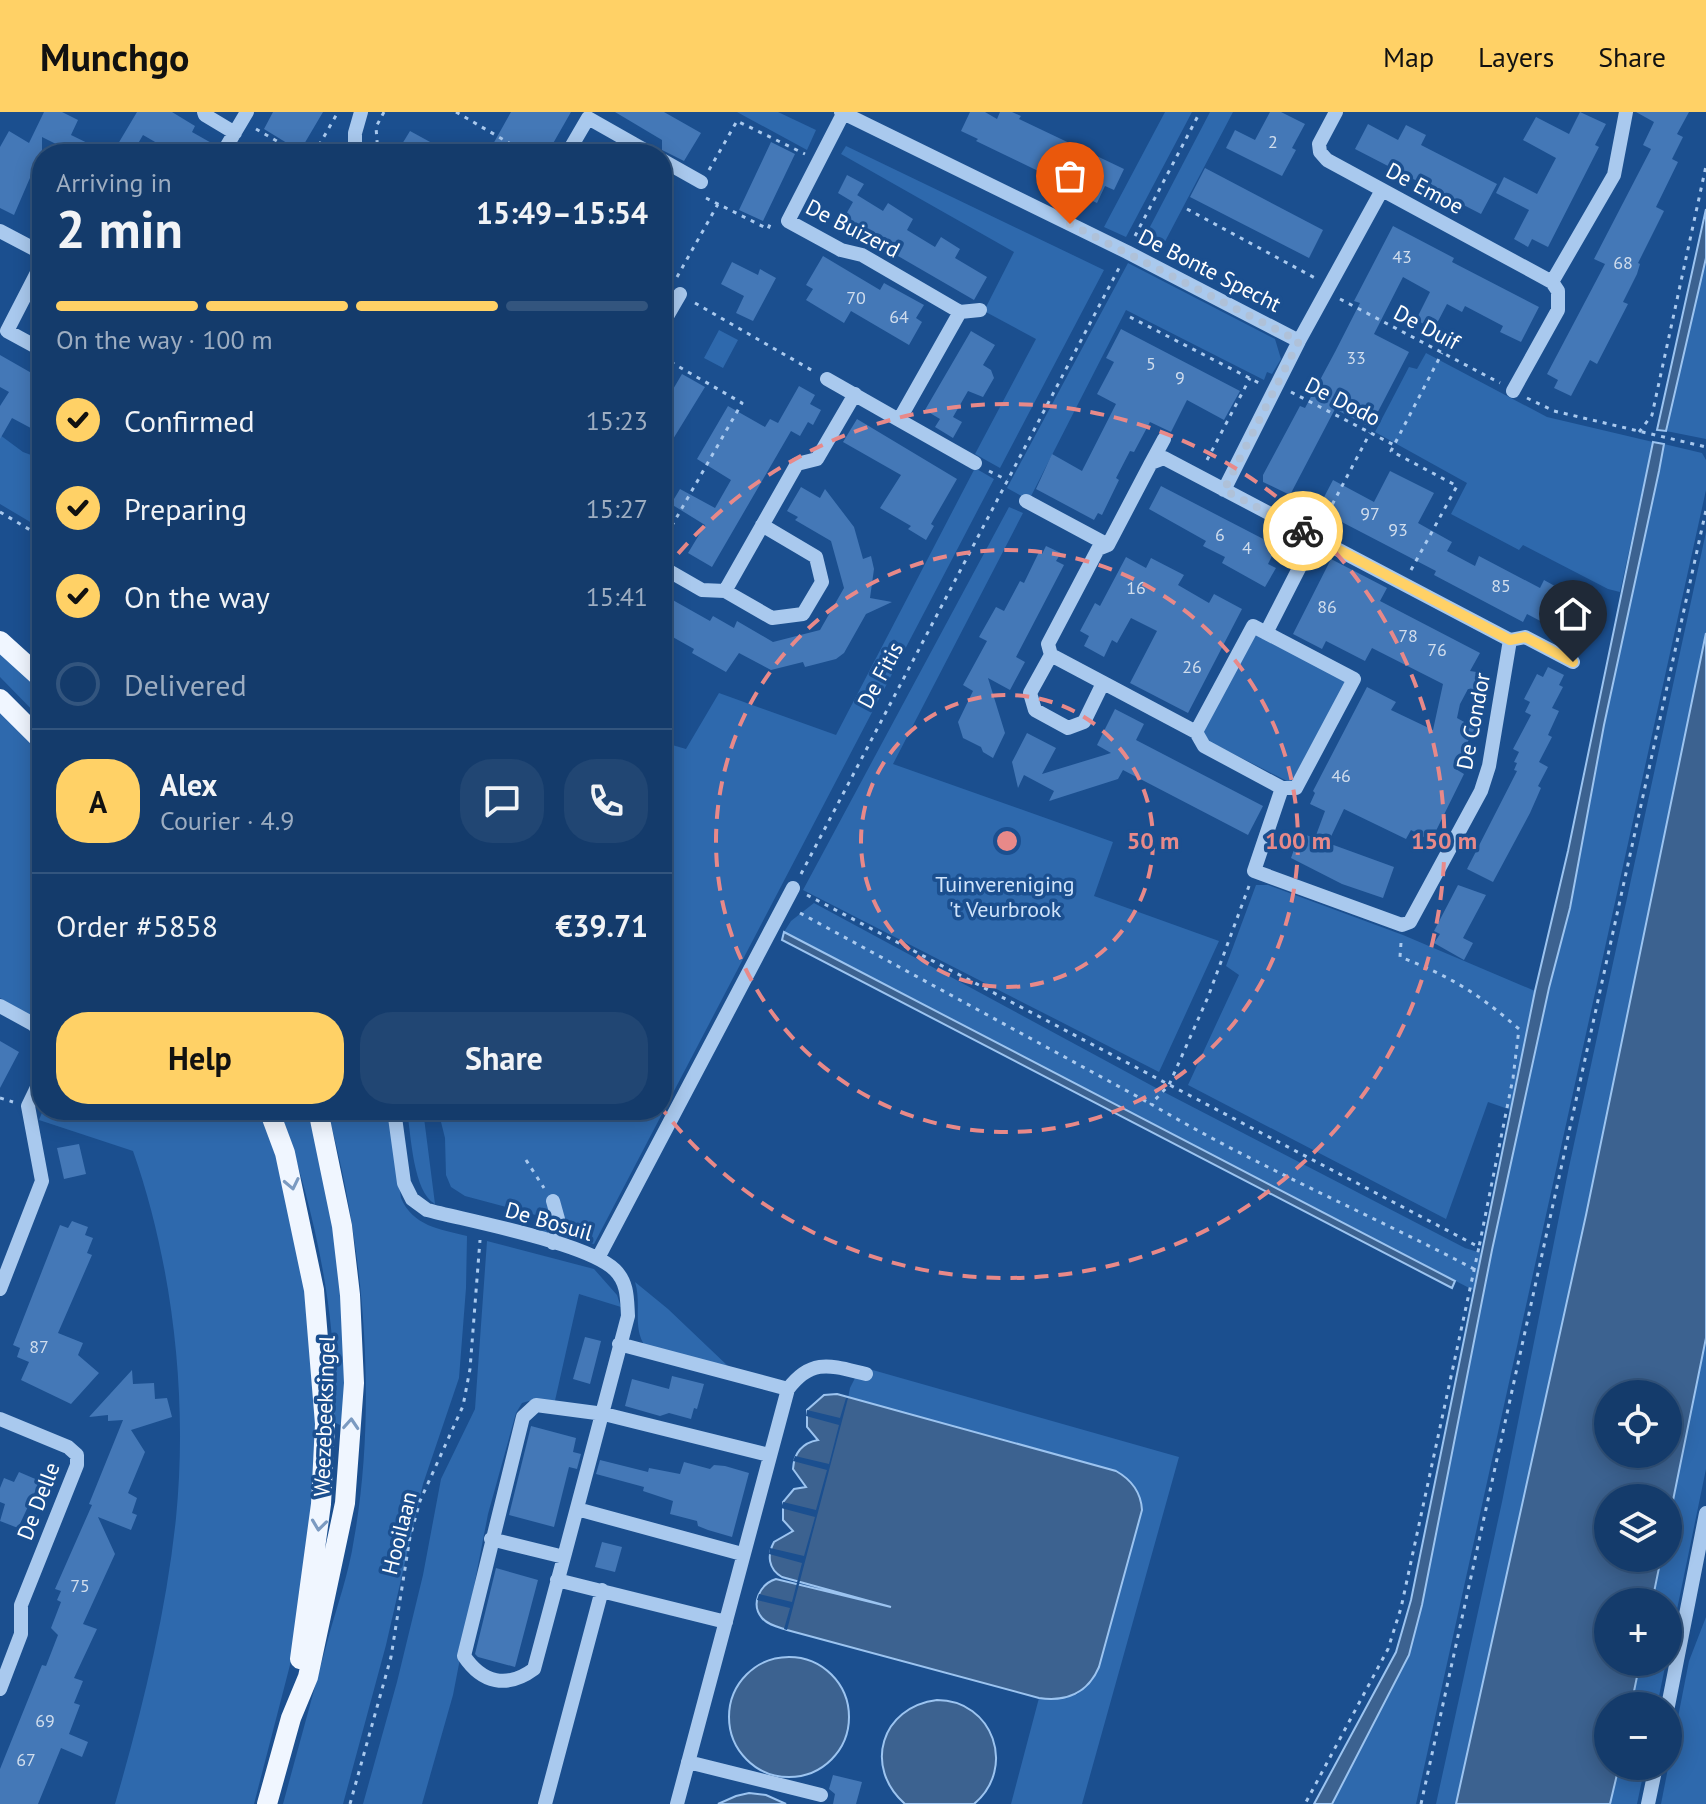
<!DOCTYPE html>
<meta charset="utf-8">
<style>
:root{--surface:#143b6b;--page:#214673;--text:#f1f3f6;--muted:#9dadc1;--line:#33557e;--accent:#ffd166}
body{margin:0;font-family:"PT Sans",sans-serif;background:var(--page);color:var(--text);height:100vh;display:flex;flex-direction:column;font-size:30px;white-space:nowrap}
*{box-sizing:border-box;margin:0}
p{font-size:26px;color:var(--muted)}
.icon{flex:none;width:44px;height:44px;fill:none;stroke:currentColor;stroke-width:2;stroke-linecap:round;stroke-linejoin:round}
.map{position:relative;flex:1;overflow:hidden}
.sheet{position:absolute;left:32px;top:32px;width:640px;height:976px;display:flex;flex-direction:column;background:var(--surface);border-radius:32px;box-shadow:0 4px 20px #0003,0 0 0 2px var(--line)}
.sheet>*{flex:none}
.fabs{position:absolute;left:1594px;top:1268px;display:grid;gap:16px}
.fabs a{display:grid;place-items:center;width:88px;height:88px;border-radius:50%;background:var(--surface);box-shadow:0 4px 20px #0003,0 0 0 2px var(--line);font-size:40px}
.pin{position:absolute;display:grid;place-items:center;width:68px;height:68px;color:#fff;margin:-82px -34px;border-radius:50% 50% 50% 0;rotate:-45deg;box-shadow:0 0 8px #0007}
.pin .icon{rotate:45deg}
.courier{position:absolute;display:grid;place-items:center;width:80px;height:80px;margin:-40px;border:6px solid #ffd166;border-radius:50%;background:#fff;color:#222;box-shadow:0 2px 10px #0007}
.headline em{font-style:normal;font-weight:800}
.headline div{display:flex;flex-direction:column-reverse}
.headline{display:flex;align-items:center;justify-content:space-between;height:136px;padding:0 24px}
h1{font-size:52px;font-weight:800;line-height:60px}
.bar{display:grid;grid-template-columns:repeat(4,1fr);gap:12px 8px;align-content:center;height:96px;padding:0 24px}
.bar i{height:10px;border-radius:6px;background:var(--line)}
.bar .on{background:var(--accent)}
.bar p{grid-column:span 4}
.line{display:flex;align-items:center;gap:20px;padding:0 24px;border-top:2px solid var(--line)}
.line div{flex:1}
.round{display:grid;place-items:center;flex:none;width:84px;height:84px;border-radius:32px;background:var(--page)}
ol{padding:0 24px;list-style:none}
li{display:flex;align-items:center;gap:24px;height:88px}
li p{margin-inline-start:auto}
li .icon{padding:8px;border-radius:50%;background:var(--accent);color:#111;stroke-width:4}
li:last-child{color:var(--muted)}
li i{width:44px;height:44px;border:4px solid var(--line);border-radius:50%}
.button{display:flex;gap:16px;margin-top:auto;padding:16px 24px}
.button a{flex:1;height:92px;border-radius:32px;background:var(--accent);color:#111;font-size:32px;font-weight:800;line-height:92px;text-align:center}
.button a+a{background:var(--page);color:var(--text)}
header{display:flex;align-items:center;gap:48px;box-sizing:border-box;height:112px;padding:0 40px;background:var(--accent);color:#111}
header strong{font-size:38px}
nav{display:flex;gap:44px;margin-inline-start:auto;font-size:28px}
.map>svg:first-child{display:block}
.green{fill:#2e69ad}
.water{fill:#3c6290;stroke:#9cc4f0;stroke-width:2;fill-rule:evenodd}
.pier{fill:#1b4f8f}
.building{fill:#4478b7}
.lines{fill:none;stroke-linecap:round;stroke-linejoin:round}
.path{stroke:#a9c9ee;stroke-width:3;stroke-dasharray:4 6;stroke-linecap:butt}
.minor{stroke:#a9c9ee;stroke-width:14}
.major{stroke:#f0f6ff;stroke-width:20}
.oneway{stroke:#7b9ac1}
.done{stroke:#afc1d8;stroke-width:8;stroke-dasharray:0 14.4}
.route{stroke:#ffd166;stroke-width:10}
.ring{fill:none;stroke:#e88989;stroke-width:4;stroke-dasharray:14 10}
.labels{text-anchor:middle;stroke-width:7;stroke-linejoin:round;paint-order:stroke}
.number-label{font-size:18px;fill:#d0dded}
.street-label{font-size:22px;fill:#fff;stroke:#1b4f8f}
.park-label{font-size:22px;fill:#cfe3fa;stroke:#1b4f8f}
.centre{fill:#e88989;stroke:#1b4f8f;stroke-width:4}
.ring-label{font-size:24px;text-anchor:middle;font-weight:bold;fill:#e88989;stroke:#1b4f8f;stroke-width:7;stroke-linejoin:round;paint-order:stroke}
</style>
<header>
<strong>Munchgo</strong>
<nav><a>Map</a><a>Layers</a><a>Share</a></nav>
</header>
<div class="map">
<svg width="1706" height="1692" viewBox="0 0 1706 1692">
<rect width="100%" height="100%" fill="#1b4f8f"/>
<!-- green -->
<path class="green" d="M 737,0 L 778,0 L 816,18 L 807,38 Z
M 1165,0 L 1192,0 L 1126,125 L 1104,115 Z
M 1210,0 L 1233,0 L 1159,141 L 1141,132 Z
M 846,34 L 1104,158 L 1000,356 L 975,342 L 1036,227 L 984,199 L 1014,140 L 841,42 Z
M 1706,146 L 1706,327 L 1666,319 Z
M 1128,151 L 1275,227 L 1281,247 L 1272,262 L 1267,260 L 1264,268 L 1126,198 L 1029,388 L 1007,376 Z
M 719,218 L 738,228 L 723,256 L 704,246 Z
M 1426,241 L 1547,305 L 1653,330 L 1620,480 L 1608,477 L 1523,433 L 1519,438 L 1451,402 L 1467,371 L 1375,320 L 1409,255 L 1417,257 Z
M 0,323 L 23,340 L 42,347 L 42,417 L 0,392 Z
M 1664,332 L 1702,341 L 1706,348 L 1706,378 L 1416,1692 L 1332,1692 L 1409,1543 L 1422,1493 L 1492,1138 L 1549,876 L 1570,796 L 1604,613 Z
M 975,356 L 994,367 L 594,1132 L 539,1119 L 543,1105 L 465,1084 L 451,1075 L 446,1063 L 445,1026 L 438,998 L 662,998 L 662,630 L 686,637 L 719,581 L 836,623 Z
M 1009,395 L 1023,401 L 893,652 L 1113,730 L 1094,784 L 1219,829 L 1159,960 L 803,778 Z
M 1706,420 L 1706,521 L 1586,1103 L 1456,1692 L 1436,1692 L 1502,1390 L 1569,1055 Z
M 1254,521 L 1346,569 L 1291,671 L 1206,628 L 1203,619 Z
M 0,540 L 42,579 L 42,608 L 0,565 Z
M 0,597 L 42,642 L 42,910 L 0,886 Z
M 1256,773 L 1268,773 L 1403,823 L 1535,879 L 1511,998 L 1488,990 L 1446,1107 L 1188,973 L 1239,863 L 1226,854 Z
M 814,791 L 1158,977 L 1465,1136 L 1481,1141 L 1475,1179 L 784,820 L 791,809 Z
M 43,998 L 261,998 L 274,1034 L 308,1190 L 319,1361 L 303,1482 L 290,1553 L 254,1692 L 115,1692 C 142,1599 166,1502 176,1406 C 188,1286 173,1153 133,1039 L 39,1008 Z
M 280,998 L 306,998 L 323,1051 L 340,1164 L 347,1306 L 340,1313 L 334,1310 C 339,1206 314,1096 280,998 Z
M 327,998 L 388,998 L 401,1086 C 413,1114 439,1117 467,1124 L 466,1176 L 459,1266 L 423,1372 L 386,1533 L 343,1692 L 283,1692 C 298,1637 313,1582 328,1527 C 337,1494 349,1461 354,1427 C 378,1293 364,1129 327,998 Z
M 407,998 L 423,998 L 435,1092 C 413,1080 411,1023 407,998 Z
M 487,1129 L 594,1157 L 617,1183 L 621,1195 L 579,1182 L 554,1293 L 529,1289 L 522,1291 L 516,1301 L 488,1402 L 453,1583 L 422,1692 L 363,1692 L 397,1570 L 423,1463 L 441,1367 L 475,1297 Z
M 635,1170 L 668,1197 L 730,1256 L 645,1234 C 632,1215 642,1192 635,1170 Z
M 1706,1226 L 1706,1357 L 1668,1541 L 1668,1490 L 1652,1490 L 1661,1446 L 1668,1446 L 1668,1413 Z
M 855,1253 L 1179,1345 L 1082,1692 L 1011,1692 L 1039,1586 L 1065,1586 L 1078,1582 L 1131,1370 L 1116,1359 L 848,1286 L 850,1276 L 859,1258 Z
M 1706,1505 L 1706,1692 L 1661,1692 L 1689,1549 Z
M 1640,1550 L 1666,1550 L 1657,1594 L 1631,1594 Z
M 1619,1654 L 1645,1654 L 1637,1692 L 1610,1692 Z"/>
<!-- water -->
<path class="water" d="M 1706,97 L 1706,146 L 1666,319 L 1657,318 Z
M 1653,330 L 1664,332 L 1659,359 L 1604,613 L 1570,796 L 1549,876 L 1492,1138 L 1422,1493 L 1409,1543 L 1332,1692 L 1314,1692 L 1396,1540 L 1411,1488 L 1535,879 L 1568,739 Z
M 1706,521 L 1706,1226 L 1668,1413 L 1668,1386 L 1608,1386 L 1608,1446 L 1661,1446 L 1652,1490 L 1608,1490 L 1608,1550 L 1640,1550 L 1631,1594 L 1608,1594 L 1608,1654 L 1619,1654 L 1610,1692 L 1456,1692 L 1586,1103 ZM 1668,1282 L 1668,1342 L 1608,1342 L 1608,1282 Z
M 784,820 L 1455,1169 L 1452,1176 L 782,828 Z
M 837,1282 L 1116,1359 C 1132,1368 1141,1380 1142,1398 L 1099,1555 C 1088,1581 1066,1590 1039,1586 L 787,1518 C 778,1515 768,1513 762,1506 C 750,1492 760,1472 776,1467 L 891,1495 L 782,1465 C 768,1457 767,1443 774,1430 L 793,1419 L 783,1408 L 783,1390 L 794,1377 L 806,1375 L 793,1357 C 794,1341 802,1331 818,1328 L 807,1315 L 807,1298 L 824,1283 Z
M729 1605a60 60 0 1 1 120 0a60 60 0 1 1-120 0Z
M 937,1588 C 993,1588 1017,1656 974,1692 L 905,1692 C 863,1655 881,1595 937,1588 Z
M 749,1681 L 766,1683 L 786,1692 L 718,1692 L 736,1684 Z"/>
<!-- pier -->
<path class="pier" d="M 846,1286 L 848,1286 L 787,1518 L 784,1517 L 790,1496 L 757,1488 L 759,1482 L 792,1490 L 802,1451 L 769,1442 L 770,1436 L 804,1444 L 815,1405 L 781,1396 L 783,1390 L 816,1398 L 827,1358 L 793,1349 L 795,1344 L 829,1352 L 839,1313 L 806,1304 L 807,1298 L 840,1306 Z"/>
<!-- building -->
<path class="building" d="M 44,0 L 62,0 L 78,8 L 71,23 L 110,42 L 76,42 L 42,25 L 42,38 L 14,103 L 0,96 L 0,35 L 9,19 L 29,31 Z
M 137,0 L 172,0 L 195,14 L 192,20 L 215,33 L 212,42 L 176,42 L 143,23 L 132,42 L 112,42 Z
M 273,0 L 323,0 L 300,39 L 264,17 Z
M 511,0 L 571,0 L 547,42 L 507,42 L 492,34 Z
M 615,0 L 664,0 L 701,21 L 684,49 L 662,38 L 662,28 Z
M 970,0 L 985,0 L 997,7 L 1000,0 L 1012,0 L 1021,4 L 1019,7 L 1124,57 L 1114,78 L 1105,74 L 1097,91 L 1063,75 L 1065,72 L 976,29 L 978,27 L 961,19 Z
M 1270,0 L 1281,0 L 1305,12 L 1292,36 L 1296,38 L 1282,64 L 1226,36 L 1235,18 L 1255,28 Z
M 1580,0 L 1606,12 L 1595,33 L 1599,35 L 1548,135 L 1532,127 L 1528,135 L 1514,127 L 1529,98 L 1496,81 L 1504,65 L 1537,82 L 1556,46 L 1523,28 L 1536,5 L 1569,22 Z
M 1636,0 L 1689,0 L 1677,22 L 1683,25 L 1672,47 L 1678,50 L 1656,95 L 1664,99 L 1638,151 L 1640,152 L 1637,162 L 1623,190 L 1628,192 L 1597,252 L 1590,248 L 1571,284 L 1554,276 L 1558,268 L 1547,262 L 1605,152 L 1594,147 L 1651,37 L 1643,33 L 1654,10 Z
M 1368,12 L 1398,28 L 1406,13 L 1426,23 L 1421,33 L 1497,72 L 1481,102 L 1355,37 Z
M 410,19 L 421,25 L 452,42 L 396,42 Z
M 771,30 L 795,42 L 763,109 L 739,98 Z
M 1205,56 L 1323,118 L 1309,146 L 1190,85 Z
M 847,63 L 864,72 L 853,90 L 838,81 Z
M 857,83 L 883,99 L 888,91 L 913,107 L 907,118 L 935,135 L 941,125 L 960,137 L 955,146 L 987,165 L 974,188 L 841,111 Z
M 1393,114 L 1454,146 L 1452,150 L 1539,195 L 1521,230 L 1500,220 L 1503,214 L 1465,194 L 1462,200 L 1447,192 L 1434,217 L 1416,208 L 1430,180 L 1403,165 L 1374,222 L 1409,240 L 1370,315 L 1335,297 L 1290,383 L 1263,370 L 1263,363 L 1300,294 L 1305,296 L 1335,240 L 1360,191 L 1354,189 Z
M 823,144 L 880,178 L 884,171 L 924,193 L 916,206 L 922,210 L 909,233 L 851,199 L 844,211 L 806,188 L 813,177 L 806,173 Z
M 732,150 L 758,163 L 760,157 L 776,166 L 753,209 L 736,201 L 744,184 L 721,172 Z
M 1121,217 L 1240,279 L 1224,308 L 1187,288 L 1171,320 L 1150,310 L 1134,340 L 1130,339 L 1116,366 L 1119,368 L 1102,403 L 1098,401 L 1094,408 L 1036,377 L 1052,342 L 1082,359 L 1116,292 L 1097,282 L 1114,250 L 1106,246 Z
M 971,219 L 995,233 L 983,253 L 991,258 L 994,266 L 983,285 L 968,279 L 953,305 L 962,310 L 953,326 L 935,315 L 940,307 L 925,298 Z
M 0,243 L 42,267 L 42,322 L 12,306 L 0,327 L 0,294 L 9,280 L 0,275 Z
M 682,262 L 705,275 L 662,345 L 662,296 Z
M 799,274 L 815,283 L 810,292 L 821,298 L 813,313 L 808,310 L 800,324 L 791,319 L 712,455 L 688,441 L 705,413 L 671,392 L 680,377 L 715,396 L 731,368 L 697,347 L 728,294 L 765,315 L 770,307 L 778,311 Z
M 857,307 L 957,367 L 931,412 L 934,414 L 926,428 L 908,417 L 911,414 L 880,396 L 901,363 L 843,330 Z
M 1390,359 L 1434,381 L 1418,411 L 1452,430 L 1447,439 L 1475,454 L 1479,444 L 1540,476 L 1544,468 L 1598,498 L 1590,513 L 1582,508 L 1573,526 L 1527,502 L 1523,510 L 1434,463 L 1436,459 L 1336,407 L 1338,402 L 1331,398 L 1333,395 L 1322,389 L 1333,368 L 1374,390 Z
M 1161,374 L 1277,434 L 1268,452 L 1276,456 L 1265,475 L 1222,451 L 1225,445 L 1203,434 L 1206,429 L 1149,397 Z
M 801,375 L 820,386 L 825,377 L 854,415 L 863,447 L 871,444 L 874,457 L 870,486 L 892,490 L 866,502 L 844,541 L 836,547 L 805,555 L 803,550 L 771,558 L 739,541 L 726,560 L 692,541 L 694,537 L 662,519 L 662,482 L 710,509 L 713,504 L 734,516 L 737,509 L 773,530 L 820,518 L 844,476 L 831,429 L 795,408 L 798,405 L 787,399 Z
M 1046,434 L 1061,441 L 1056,449 L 1064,453 L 1016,545 L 1025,550 L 1010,578 L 988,566 L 1005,621 L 993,646 L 983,640 L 981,635 L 963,626 L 958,610 L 973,579 L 963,573 L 987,529 L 979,525 L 996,495 L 1004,499 L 1020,469 L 1024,471 L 1039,440 L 1042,442 Z
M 1126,445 L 1146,456 L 1151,446 L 1184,463 L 1178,473 L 1209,491 L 1214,482 L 1242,497 L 1188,601 L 1130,571 L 1157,519 L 1131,506 L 1117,531 L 1112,528 L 1104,545 L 1084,534 L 1089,524 L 1080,519 L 1095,491 L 1100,494 Z
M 1331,447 L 1387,476 L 1380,489 L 1480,541 L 1470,559 L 1483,561 L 1479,580 L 1468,577 L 1460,592 L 1457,606 L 1475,616 L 1454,656 L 1464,662 L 1431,729 L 1411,718 L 1406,727 L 1344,697 L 1328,731 L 1394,755 L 1383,786 L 1342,772 L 1291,746 L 1300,721 L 1315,726 L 1325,699 L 1310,692 L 1315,681 L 1313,679 L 1367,575 L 1396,590 L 1391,598 L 1433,618 L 1443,572 L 1372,536 L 1365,549 L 1326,529 L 1322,537 L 1293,522 Z
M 1548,555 L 1564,563 L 1559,573 L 1563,575 L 1552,596 L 1559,599 L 1548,623 L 1552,625 L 1539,650 L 1548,655 L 1538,674 L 1541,676 L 1530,701 L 1493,770 L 1467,757 L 1517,659 L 1514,658 L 1517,651 L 1514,650 L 1519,640 L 1513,637 L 1531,603 L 1525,600 L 1530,590 L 1524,587 L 1537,562 L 1543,565 Z
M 1115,597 L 1144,612 L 1136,628 L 1263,694 L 1248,723 L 1123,658 L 1118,667 L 1049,689 L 1054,679 L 1024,663 L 1018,676 L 1012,650 L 1027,621 L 1056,636 L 1042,662 L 1111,641 L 1097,633 Z
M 1458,773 L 1486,783 L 1463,826 L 1473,831 L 1464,848 L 1434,831 L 1440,822 L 1434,819 Z
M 0,929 L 19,940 L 0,976 Z
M 79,1032 L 86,1062 L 64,1067 L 57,1036 Z
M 72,1109 L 88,1115 L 85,1123 L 93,1126 L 87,1141 L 92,1143 L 58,1221 L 83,1231 L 78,1243 L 99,1261 L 71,1292 L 21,1268 L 29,1250 L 17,1245 L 20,1236 L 13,1233 L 60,1113 L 68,1116 Z
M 585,1225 L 601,1229 L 590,1272 L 573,1267 Z
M 132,1258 L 133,1272 L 154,1271 L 155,1287 L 167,1286 L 172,1305 L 131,1318 L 145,1340 L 128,1381 L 137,1386 L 132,1401 L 137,1403 L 131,1418 L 98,1405 L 115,1442 L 83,1512 L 97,1517 L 74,1566 L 83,1569 L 74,1591 L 80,1593 L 69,1622 L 88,1630 L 82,1645 L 61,1636 L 38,1692 L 0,1692 L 0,1657 L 42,1553 L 46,1554 L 58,1523 L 51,1516 L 61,1490 L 57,1488 L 61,1479 L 55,1477 L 92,1393 L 89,1392 L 123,1308 L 108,1309 L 108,1303 L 89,1305 Z
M 672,1264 L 704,1272 L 697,1297 L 694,1296 L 691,1307 L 669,1301 L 660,1304 L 625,1294 L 632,1267 L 669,1277 Z
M 531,1314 L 576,1326 L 573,1340 L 581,1342 L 577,1357 L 569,1355 L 554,1415 L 509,1403 Z
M 600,1348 L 648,1360 L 649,1356 L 680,1362 L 684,1350 L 710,1357 L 714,1353 L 725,1354 L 749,1361 L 732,1425 L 708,1418 L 698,1414 L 697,1409 L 670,1402 L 673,1389 L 643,1379 L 644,1375 L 596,1362 Z
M 19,1360 L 40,1369 L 18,1416 L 0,1409 L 5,1392 L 0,1390 L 0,1376 L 4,1366 L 14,1370 Z
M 602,1430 L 622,1435 L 615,1460 L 595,1455 Z
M 496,1456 L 538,1468 L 515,1555 L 478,1545 L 475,1542 Z
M 833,1663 L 862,1670 L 856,1692 L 833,1692 L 835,1682 L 829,1677 Z"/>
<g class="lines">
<!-- path -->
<path class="path" d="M 456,0 L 528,42
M 256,17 L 299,42
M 314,42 L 338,0
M 378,42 L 376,15 L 384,0
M 709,58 L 737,9 L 805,42
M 706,86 L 768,117 L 771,110
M 1187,97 L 1315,166
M 1135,124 L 1200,0
M 677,165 L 718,92
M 1340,187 L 1500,271
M 695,191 L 813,259
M 1130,205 L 1261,272
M 662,245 L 742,291 L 662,431
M 1291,280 L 1394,333
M 1527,286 L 1554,299 L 1706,335
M 1639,320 L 1652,303 L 1706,54
M 1207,348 L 1250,266
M 989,359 L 1007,368
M 0,400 L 42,425
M 1323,410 L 1370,321
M 1411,458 L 1457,374 L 1391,339 L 1442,241
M 801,762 L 1119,156
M 1249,774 L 1208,885 L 1169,973 L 1151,992 C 1256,1054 1367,1101 1474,1157
M 807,783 L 1479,1135 L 1401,1496 L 1388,1537 L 1305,1692
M 800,801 L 1151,992
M 1401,831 L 1400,845 C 1450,864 1479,882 1519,917 L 1513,966 L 1479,1135
M 0,986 L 13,990
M 526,1048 L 544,1076
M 350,1692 L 391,1545 L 410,1425 L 420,1389 L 463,1294 L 470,1257 L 480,1128
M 1421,1692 L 1706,398"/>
<!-- minor -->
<path class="minor" d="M 204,0 L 205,3 L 235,21
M 841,0 L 1127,140 L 1299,229
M 1336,0 L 1319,32 L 1320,40 L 1327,48 L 1552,170 L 1558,179 L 1558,198 L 1513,279
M 634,32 L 652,42
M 222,42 L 247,0
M 355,42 L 355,21 L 361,0
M 567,42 L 588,6 L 634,32 L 628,42
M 662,48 L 701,70
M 0,119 L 36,138 L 42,151 L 7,219 L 42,238
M 1552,170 L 1614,63 L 1626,0
M 960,200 L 980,198
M 662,213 L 680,182
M 827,267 L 899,308 L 960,200 L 862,143 L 841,138 L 788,109 L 844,0
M 899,308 L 975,351
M 1151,351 L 1164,327
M 1224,378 L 1299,229 L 1382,78
M 1026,389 L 1108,433
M 662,455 L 702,478 L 725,479 L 772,506 L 803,502 L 822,470 L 816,445 L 762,413
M 725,479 L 797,352 L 817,347 L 855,282
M 1266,521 L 1315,425
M 1510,528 L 1489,654 L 1481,679 L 1410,810 L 1402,813 L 1254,759 L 1282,676 L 1204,634 L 1196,620 L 1051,543 L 1048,532 L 1098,437 L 1108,433 L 1151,351 L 1164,346 L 1510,528 L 1525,525 L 1573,550
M 1051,543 L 1030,581 L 1035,598 L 1068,616 L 1084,610 L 1103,571
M 1196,620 L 1253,514 L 1354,567 L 1296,676 L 1282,676
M 0,894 L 33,912 L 42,921
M 394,998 L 404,1071 L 412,1087 L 427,1098 C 469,1109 588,1131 615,1158 C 628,1171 627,1187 628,1204 L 564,1445 L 491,1427
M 553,1089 L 558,1107 L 553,1131
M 598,1146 L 793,776
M 0,1177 L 42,1069 L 28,994 L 42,965
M 619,1232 L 788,1277
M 0,1307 L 68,1335 L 77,1343 L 77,1353 L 21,1493 L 21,1522 L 0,1577
M 577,1397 L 742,1442
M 564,1445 L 534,1557 C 507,1577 482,1571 464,1544 L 523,1305 L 536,1293 L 604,1302 L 769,1343
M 557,1468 L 726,1510
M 1668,1594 L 1706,1401
M 688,1650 L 821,1683
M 545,1692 L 602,1478
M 677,1692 L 788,1277 C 812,1245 832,1254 866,1262
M 1648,1692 L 1656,1654"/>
<!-- major -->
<path class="major" d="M 0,529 L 42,567
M 0,587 L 42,629
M 269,998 L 285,1041 L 314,1178 L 325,1312 L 321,1392 L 300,1547
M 267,1692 L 291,1606 L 308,1565 L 345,1391 L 354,1271 L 350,1183 L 342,1114 L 318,998"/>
</g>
<!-- one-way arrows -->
<defs><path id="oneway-chevron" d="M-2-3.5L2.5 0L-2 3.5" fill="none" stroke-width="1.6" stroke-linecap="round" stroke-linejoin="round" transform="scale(2)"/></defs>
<g class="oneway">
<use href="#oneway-chevron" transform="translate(292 1072) rotate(78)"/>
<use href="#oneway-chevron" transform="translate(351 1312) rotate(-86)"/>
<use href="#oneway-chevron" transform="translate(319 1413) rotate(97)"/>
</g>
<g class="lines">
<!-- done -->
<path class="done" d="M 1070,112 L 1299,229 L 1224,378 L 1303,419"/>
<!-- route -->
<path class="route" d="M 1303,419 L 1510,528 L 1525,525 L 1573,550"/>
</g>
<!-- distance rings -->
<g class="ring">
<circle cx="1007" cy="729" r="146"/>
<circle cx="1007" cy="729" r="291"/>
<path d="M663 460A437 437 0 1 1 663 998"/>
</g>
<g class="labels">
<!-- number labels -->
<g class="number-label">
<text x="1273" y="36">2</text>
<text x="1402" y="151">43</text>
<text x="1623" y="157">68</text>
<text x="856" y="192">70</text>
<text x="899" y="211">64</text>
<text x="1356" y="252">33</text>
<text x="1151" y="258">5</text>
<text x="1180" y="272">9</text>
<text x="1370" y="408">97</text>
<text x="1398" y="424">93</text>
<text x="1220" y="429">6</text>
<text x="1247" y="442">4</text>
<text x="1501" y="480">85</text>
<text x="1136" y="482">16</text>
<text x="1327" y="501">86</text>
<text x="1408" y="530">78</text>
<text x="1437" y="544">76</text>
<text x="1192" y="561">26</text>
<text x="1341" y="670">46</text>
<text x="39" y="1241">87</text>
<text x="80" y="1480">75</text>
<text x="45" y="1615">69</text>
<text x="26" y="1654">67</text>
</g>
<!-- street labels -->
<g class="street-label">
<text transform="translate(1425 76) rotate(28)" y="8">De Emoe</text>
<text transform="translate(853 116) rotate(27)" y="8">De Buizerd</text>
<text transform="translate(1210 158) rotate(27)" y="8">De Bonte Specht</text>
<text transform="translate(1427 215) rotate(28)" y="8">De Duif</text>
<text transform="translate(1343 289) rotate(27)" y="8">De Dodo</text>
<text transform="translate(880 563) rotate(-62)" y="8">De Fitis</text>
<text transform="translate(1473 609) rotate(-79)" y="8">De Condor</text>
<text transform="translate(549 1109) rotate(16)" y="8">De Bosuil</text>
<text transform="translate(324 1304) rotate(-88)" y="8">Weezebeeksingel</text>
<text transform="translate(38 1389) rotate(-69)" y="8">De Delle</text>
<text transform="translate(399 1421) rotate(-76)" y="8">Hooilaan</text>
</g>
<!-- park labels -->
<g class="park-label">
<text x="1005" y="780">Tuinvereniging<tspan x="1005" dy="25">'t Veurbrook</tspan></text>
</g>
</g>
<circle cx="1007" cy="729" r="12" class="centre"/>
<g class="ring-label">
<text x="1153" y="737">50 m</text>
<text x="1298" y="737">100 m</text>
<text x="1444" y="737">150 m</text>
</g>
</svg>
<div class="fabs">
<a><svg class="icon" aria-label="locate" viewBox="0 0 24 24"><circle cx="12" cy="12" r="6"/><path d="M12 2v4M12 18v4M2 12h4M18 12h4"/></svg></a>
<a><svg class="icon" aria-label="layers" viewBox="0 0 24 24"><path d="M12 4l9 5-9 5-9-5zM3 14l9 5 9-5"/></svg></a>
<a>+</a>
<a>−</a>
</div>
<div class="pin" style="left:1070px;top:112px;background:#ea580c"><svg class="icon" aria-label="bag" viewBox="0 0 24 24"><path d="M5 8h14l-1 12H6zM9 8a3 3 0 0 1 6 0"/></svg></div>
<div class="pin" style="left:1573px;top:550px;background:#1f2937"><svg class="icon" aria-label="home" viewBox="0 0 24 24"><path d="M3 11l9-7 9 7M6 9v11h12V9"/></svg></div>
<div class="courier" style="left:1303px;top:419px"><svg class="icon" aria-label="bike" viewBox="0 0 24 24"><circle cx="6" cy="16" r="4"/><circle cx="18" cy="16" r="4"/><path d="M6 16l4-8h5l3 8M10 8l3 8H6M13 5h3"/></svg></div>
<section class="sheet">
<div class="headline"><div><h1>2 min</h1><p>Arriving in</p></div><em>15:49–15:54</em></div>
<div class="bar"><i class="on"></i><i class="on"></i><i class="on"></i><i></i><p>On the way · 100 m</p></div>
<ol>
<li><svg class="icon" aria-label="check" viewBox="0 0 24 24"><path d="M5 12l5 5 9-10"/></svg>Confirmed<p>15:23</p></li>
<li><svg class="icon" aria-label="check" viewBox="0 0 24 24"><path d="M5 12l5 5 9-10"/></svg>Preparing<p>15:27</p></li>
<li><svg class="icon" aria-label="check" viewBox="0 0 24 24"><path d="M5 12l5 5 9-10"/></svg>On the way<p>15:41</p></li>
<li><i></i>Delivered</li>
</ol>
<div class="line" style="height:144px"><b class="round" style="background:var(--accent);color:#111">A</b><div><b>Alex</b><p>Courier · 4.9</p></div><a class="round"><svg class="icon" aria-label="chat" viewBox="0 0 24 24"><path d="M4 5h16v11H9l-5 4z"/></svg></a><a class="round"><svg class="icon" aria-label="phone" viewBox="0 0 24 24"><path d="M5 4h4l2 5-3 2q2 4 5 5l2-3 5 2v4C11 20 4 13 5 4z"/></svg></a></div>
<div class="line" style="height:104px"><div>Order #5858</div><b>€39.71</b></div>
<div class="button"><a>Help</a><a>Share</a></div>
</section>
</div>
